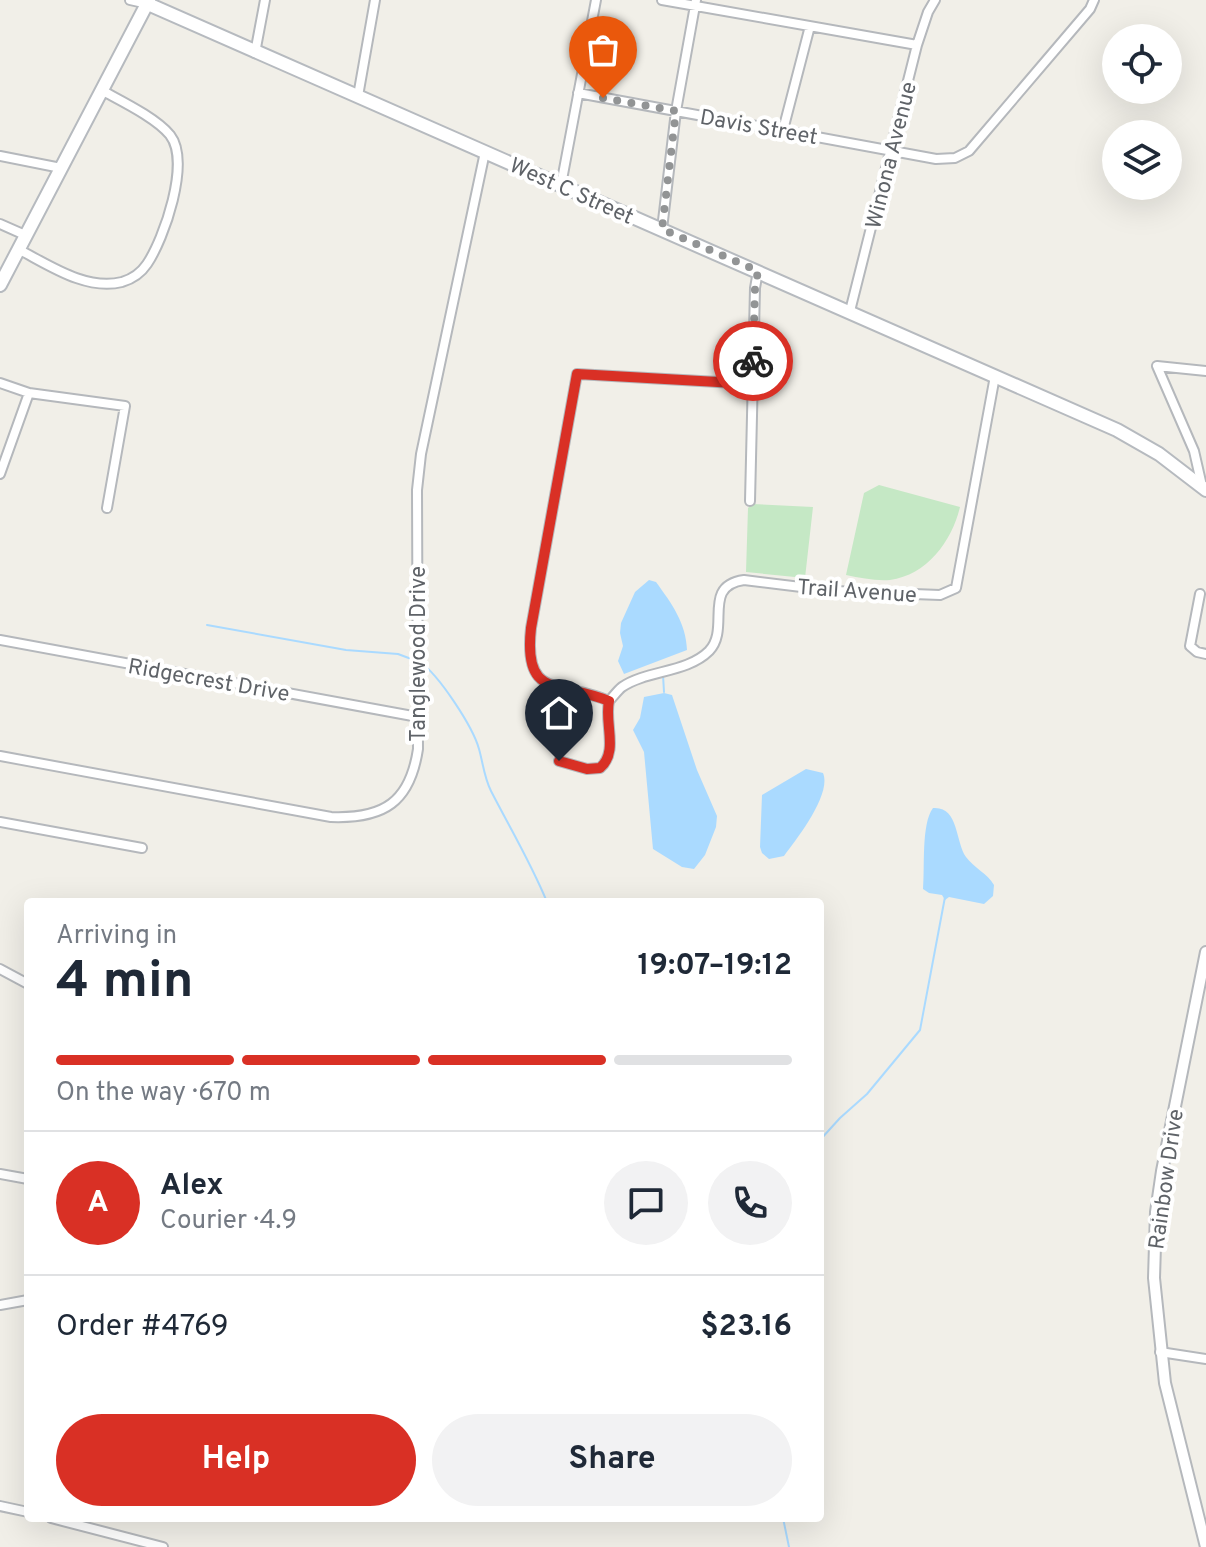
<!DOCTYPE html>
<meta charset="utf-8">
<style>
:root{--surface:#fff;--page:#f2f2f3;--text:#1f2937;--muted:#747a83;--line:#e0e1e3;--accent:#d93025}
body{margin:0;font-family:Overpass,sans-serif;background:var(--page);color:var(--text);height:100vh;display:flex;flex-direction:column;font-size:30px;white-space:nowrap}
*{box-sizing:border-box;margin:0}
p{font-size:26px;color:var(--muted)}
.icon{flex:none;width:44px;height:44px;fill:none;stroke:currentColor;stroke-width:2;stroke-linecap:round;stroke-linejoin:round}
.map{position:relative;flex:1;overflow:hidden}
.details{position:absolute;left:24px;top:898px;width:800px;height:624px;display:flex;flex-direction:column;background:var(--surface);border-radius:8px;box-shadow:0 8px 32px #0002}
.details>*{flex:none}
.buttons{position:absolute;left:1102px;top:24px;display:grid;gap:16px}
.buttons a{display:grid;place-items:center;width:80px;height:80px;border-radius:50%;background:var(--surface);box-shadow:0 8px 32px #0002;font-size:40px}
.pin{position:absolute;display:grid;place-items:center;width:68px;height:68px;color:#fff;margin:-82px -34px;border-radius:50% 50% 50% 0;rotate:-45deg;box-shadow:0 0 8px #0007}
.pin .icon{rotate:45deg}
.courier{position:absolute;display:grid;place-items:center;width:80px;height:80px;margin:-40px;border:6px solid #d93025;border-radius:50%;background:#fff;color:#222;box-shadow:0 2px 10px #0007}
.head em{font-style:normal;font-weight:700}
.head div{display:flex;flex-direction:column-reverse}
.head{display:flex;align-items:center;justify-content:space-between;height:136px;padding:0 32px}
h1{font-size:52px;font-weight:700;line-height:60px}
.bar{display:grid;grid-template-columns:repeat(4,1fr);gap:12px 8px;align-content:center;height:96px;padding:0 32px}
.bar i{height:10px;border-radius:6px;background:var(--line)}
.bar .current{background:var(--accent)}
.bar p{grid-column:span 4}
.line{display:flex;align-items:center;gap:20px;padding:0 32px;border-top:2px solid var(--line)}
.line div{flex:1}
.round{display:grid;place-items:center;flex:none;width:84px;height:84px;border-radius:42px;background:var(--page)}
.button{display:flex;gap:16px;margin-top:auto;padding:16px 32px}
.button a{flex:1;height:92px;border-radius:48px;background:var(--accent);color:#fff;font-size:32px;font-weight:700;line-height:92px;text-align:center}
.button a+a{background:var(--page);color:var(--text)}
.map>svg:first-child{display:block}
.green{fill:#c5e8c5}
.water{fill:#aadaff}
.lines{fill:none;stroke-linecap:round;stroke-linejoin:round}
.stream{stroke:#aadaff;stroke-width:2}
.minor-casing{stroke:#b5b8bc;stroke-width:12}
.tertiary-casing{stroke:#b5b8bc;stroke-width:14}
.secondary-casing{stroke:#b6babf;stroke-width:16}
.minor{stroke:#fff;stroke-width:8}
.tertiary{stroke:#fff;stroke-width:10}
.secondary{stroke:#fff;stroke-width:12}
.done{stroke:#929495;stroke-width:8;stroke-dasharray:0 14.4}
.route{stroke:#d93025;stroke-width:10}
.labels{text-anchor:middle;stroke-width:8;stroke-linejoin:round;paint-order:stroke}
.street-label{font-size:22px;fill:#5f6368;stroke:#fff}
</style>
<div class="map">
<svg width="1206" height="1547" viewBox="0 0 1206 1547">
<rect width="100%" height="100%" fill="#f1efe8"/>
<!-- green -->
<path class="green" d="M 879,485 L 960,507 C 952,541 927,575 890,580 C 875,581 861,578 846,575 L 864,493 Z
M 752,504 L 813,507 L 805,578 L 746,572 L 748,508 Z"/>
<!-- water -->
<path class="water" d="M 649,580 L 656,582 C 672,604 686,623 687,650 L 624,674 L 618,661 L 623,646 L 620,633 L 621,623 L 635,592 Z
M 664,693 L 672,695 L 697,770 L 717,816 L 716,827 L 705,855 L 694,869 L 682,867 L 653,849 L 644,752 L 633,730 L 640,718 L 644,697 Z
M 806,769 L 823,773 C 832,794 797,839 784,856 L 769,859 L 762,853 L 760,847 L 762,795 Z
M 933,808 C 959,806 955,841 966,857 C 974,868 987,873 994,885 L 993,896 L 984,904 L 949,897 L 945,900 L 942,895 L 929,893 L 923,889 C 925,868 921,824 933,808 Z"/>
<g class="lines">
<!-- stream -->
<path class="stream" d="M 207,625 L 346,650 L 398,654 L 414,660
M 420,662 C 439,675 473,727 479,749 C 483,763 484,777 491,791 C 510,828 531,863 547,902
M 663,675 L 664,692
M 820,1140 L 840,1118 L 867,1094 L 920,1030 L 945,897
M 783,1518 L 789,1547"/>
<defs>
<path id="minor" d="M 130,0 L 148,4
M 662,0 L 917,45
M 255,53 L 265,0
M 578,93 L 936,159 L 955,158 L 969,151 L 1090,9 L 1094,0
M 358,96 L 375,0
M 783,130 L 810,26
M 0,156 L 61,168
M 561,185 L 596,0
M 0,224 L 25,235
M 662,229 L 676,111 L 696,0
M 18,249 C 49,265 86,291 122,282 C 132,279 141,273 147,264 C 164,239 191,162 170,135 C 156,118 123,102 103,91
M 850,311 L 917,45 L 928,12 L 935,0
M 0,383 L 29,393 L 125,406 L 107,508
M 0,474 L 29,393
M 1202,486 L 1194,451 L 1157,366 L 1206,371
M 750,501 L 755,288 L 758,271
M 1200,594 L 1190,646 L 1197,652 L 1206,654
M 0,640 L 418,717
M 609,701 C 613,697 617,691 622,687 C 647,670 687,673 709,651 C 731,628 701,586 744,580 L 834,591 L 940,595 L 956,588 L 995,376
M 609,701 C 560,680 523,700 531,628 L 577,374 L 753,384
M 0,756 L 331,817 C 384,819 410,802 418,749 L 417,490 L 421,454 L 485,152
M 559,761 L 587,769 L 600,768 C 619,751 604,724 609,701
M 0,822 L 142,848
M 0,969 L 28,984
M 0,1174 L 28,1179
M 0,1305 L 28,1300
M 1160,1352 L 1206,1359
M 0,1506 L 28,1512
M 51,1518 L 163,1547"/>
<path id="tertiary" d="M 1206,1547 L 1165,1383 L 1154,1278 L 1156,1212 L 1162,1171 L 1206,952"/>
<path id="secondary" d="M 148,4 L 1117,430 L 1159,454 L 1206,490
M 0,285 L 149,0"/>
</defs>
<!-- minor casing -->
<use href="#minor" class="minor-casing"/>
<!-- tertiary casing -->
<use href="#tertiary" class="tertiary-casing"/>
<!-- secondary casing -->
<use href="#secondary" class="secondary-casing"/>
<!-- minor -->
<use href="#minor" class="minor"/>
<!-- tertiary -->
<use href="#tertiary" class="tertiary"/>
<!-- secondary -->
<use href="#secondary" class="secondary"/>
</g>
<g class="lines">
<!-- done -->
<path class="done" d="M 603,98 L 676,111 L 662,229 L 758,271 L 755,288 L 753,361"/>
<!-- route -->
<path class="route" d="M 559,761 L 587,769 L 600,768 C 619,752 604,723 609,701 C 559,680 523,700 531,628 L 577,374 L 753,384 L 753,361"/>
</g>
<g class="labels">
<!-- street labels -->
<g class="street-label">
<text transform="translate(759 126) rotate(10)" y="8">Davis Street</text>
<text transform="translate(890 155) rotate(-76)" y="8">Winona Avenue</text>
<text transform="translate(572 190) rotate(24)" y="8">West C Street</text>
<text transform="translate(857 590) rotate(4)" y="8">Trail Avenue</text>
<text transform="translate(417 654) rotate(-90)" y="8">Tanglewood Drive</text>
<text transform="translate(209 679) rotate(10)" y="8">Ridgecrest Drive</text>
<text transform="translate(1165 1179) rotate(-82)" y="8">Rainbow Drive</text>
</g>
</g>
</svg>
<div class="buttons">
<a><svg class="icon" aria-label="locate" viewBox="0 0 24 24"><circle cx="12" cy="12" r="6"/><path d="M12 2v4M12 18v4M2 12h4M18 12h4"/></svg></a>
<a><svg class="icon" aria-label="layers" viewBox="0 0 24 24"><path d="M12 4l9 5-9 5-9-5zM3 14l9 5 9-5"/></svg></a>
</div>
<div class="pin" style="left:603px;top:98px;background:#ea580c"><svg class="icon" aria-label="bag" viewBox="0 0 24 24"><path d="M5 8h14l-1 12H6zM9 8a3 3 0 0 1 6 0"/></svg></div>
<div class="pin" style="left:559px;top:761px;background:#1f2937"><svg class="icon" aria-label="home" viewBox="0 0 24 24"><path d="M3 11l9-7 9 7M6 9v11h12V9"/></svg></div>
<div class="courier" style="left:753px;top:361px"><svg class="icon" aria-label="bike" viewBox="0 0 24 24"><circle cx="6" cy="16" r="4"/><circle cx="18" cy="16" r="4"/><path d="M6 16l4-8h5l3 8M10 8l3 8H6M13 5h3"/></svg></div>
<section class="details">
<div class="head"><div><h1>4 min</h1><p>Arriving in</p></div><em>19:07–19:12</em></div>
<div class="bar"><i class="current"></i><i class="current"></i><i class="current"></i><i></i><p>On the way · 670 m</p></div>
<div class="line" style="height:144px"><b class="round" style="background:var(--accent);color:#fff">A</b><div><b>Alex</b><p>Courier · 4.9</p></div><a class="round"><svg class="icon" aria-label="chat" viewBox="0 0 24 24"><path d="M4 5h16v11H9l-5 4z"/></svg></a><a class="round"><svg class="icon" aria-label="phone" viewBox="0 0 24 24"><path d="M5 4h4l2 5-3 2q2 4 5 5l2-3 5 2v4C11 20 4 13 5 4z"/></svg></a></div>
<div class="line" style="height:104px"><div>Order #4769</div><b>$23.16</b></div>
<div class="button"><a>Help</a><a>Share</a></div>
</section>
</div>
